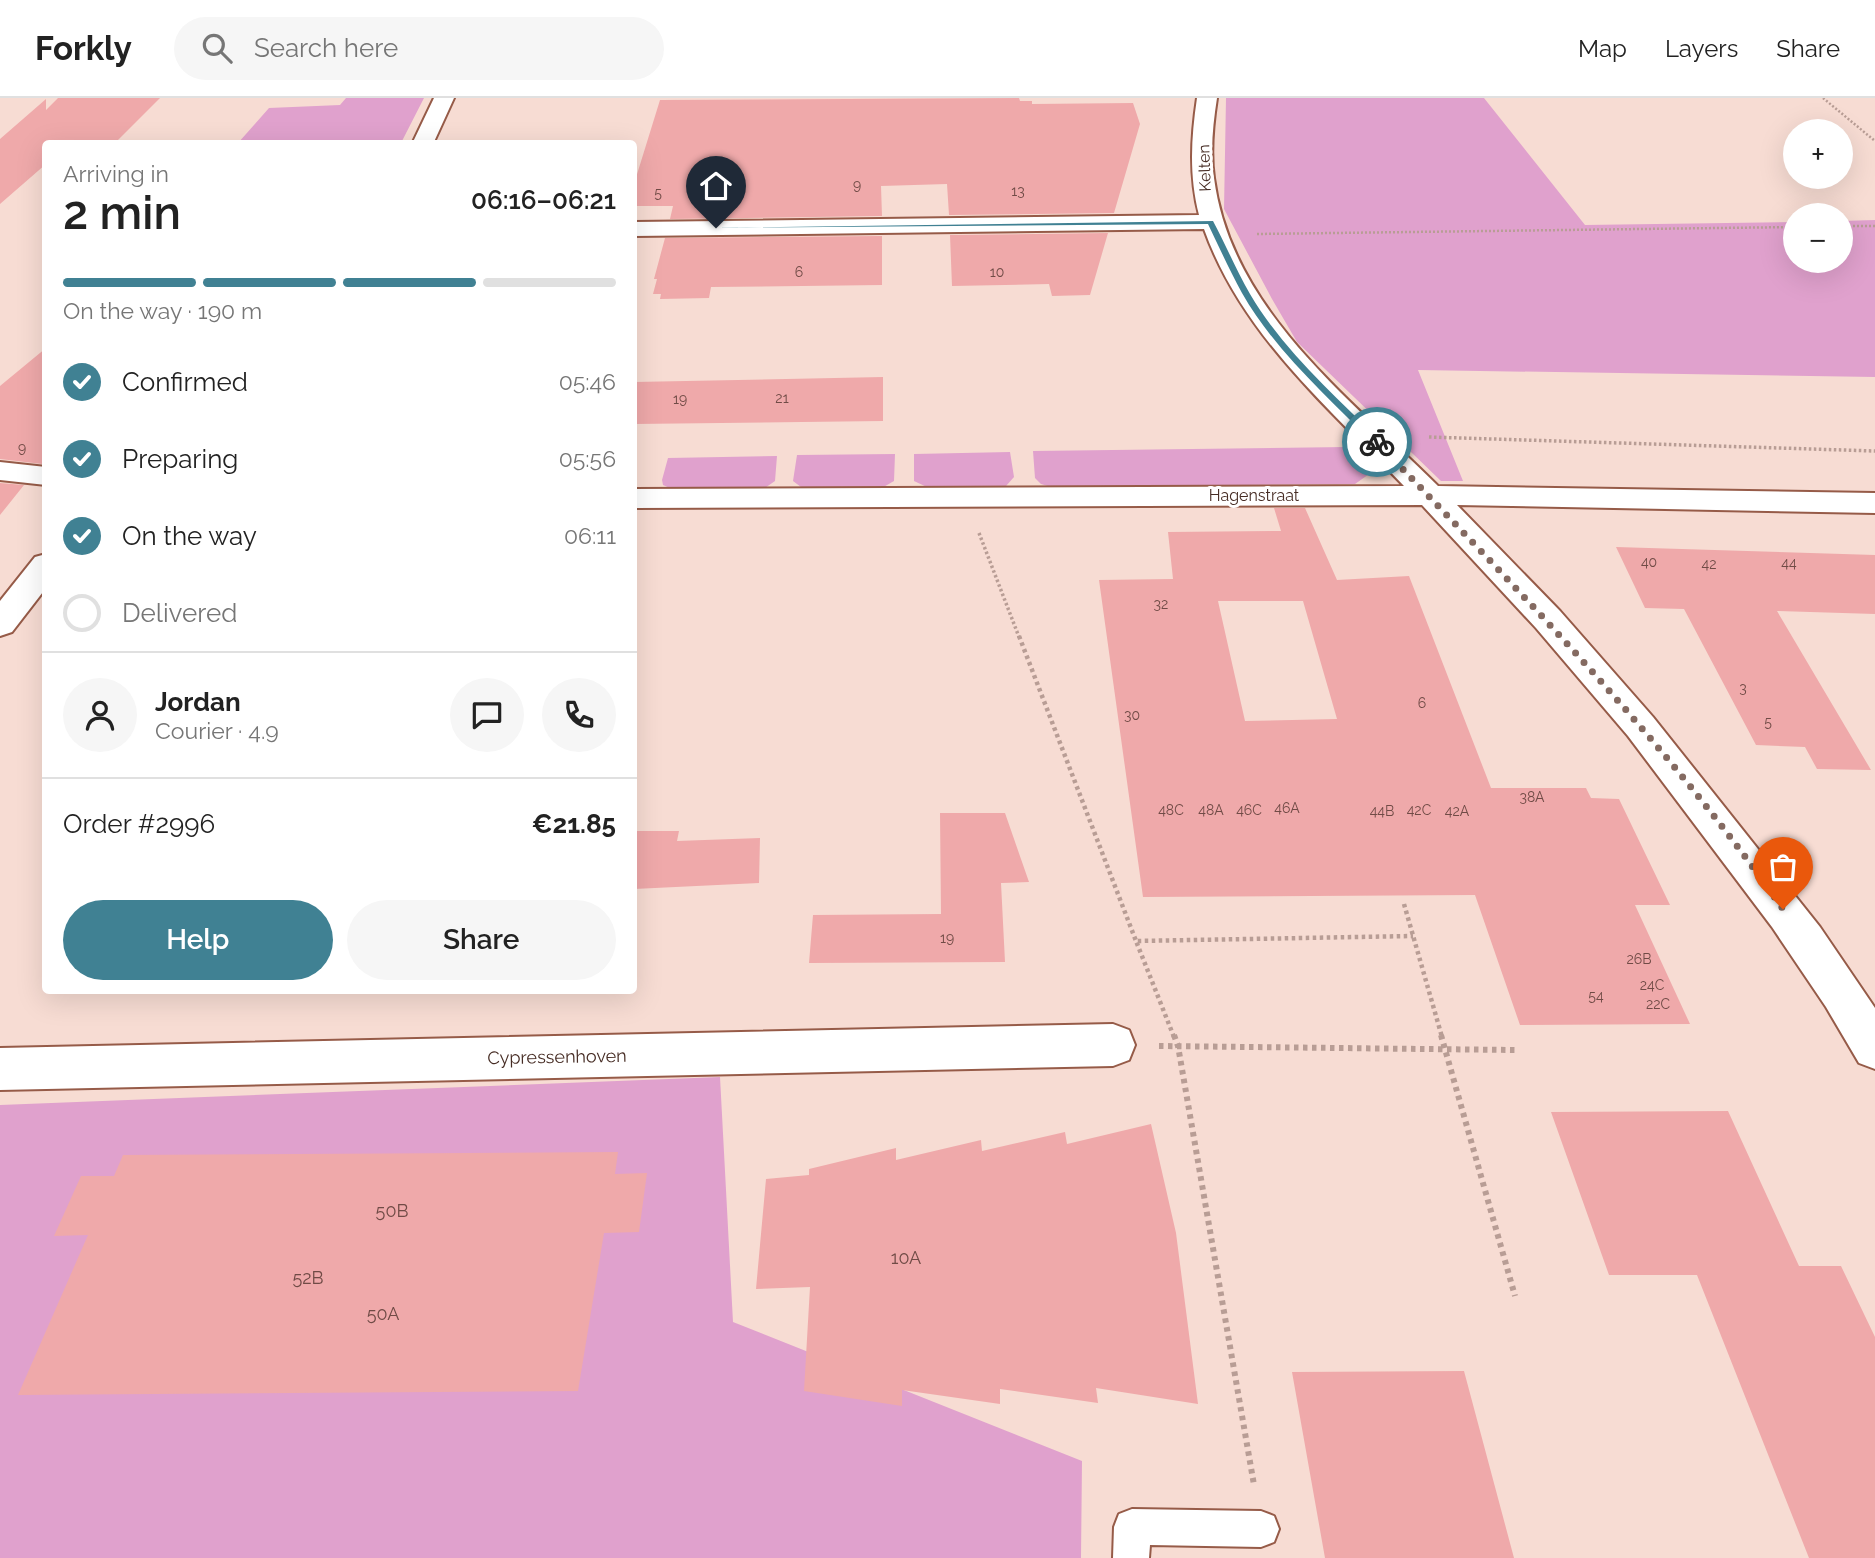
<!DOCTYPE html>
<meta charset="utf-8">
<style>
:root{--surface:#fff;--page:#f6f6f6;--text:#222;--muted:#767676;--line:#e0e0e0;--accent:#408193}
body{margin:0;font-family:Raleway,sans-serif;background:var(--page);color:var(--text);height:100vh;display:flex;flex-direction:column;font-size:26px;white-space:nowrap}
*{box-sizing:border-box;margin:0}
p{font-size:23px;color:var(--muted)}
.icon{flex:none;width:38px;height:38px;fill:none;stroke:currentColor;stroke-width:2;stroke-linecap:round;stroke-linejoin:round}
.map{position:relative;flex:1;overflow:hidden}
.side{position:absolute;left:42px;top:42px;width:595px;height:854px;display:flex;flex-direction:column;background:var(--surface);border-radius:7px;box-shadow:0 7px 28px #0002}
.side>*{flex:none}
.tools{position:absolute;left:1783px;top:21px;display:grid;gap:14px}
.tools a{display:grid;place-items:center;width:70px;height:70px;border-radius:50%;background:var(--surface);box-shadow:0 7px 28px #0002;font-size:35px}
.pin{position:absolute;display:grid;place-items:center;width:60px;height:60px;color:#fff;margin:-72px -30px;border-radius:50% 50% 50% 0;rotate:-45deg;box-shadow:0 0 7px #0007}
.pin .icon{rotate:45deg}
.courier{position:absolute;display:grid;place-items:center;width:70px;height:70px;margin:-35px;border:5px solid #408193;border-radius:50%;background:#fff;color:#222;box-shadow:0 2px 9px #0007}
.summary em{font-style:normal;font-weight:600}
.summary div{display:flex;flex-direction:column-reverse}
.summary{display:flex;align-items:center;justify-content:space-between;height:119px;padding:0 21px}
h1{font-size:46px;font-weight:600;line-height:52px}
.bar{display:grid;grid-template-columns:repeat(4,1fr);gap:10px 7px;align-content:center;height:84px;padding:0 21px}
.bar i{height:9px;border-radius:5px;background:var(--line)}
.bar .on{background:var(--accent)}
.bar p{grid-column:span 4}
.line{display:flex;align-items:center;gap:18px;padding:0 21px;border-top:2px solid var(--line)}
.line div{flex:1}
.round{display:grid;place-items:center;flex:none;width:74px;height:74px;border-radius:37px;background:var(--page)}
ol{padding:0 21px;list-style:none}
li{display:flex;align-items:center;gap:21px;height:77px}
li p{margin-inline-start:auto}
li .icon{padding:7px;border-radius:50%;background:var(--accent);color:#fff;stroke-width:4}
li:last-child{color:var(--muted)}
li i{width:38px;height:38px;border:4px solid var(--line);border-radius:50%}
.button{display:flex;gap:14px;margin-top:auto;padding:14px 21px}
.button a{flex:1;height:80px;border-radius:42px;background:var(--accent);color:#fff;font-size:28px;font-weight:600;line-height:80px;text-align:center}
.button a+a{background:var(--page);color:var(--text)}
header{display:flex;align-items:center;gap:42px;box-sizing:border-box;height:98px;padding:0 35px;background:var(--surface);border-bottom:2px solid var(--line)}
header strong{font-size:33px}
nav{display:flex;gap:38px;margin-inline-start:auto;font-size:24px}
.search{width:490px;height:63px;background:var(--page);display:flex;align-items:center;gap:18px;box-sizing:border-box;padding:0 24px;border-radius:38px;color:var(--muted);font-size:26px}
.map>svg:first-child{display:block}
.green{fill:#e0a1cd}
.building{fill:#efa9aa;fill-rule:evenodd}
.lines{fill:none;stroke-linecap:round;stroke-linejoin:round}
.lane-casing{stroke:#965b48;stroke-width:4}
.street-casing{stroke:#965b48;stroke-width:4}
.path-far3{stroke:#b89d95;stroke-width:2.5;stroke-dasharray:2 2;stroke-linecap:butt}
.path-far2{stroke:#b89d95;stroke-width:3.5;stroke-dasharray:2.5 2.5;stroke-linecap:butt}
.path-far1{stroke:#b89d95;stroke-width:4.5;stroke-dasharray:3.5 3.5;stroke-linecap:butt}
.path{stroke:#b89d95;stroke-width:6;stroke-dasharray:4.5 4.5;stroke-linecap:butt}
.lane{fill:#fff;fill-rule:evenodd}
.street{fill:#fff;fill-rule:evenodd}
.route{fill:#408193}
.done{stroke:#846a61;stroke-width:7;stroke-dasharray:0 12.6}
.labels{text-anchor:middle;stroke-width:6;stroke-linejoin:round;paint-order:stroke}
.number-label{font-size:14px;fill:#704b46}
.far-street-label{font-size:16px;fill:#462c24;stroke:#fff}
.street-label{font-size:18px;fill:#462c24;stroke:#fff}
.near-number-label{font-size:18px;fill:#704b46}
</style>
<header>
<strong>Forkly</strong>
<div class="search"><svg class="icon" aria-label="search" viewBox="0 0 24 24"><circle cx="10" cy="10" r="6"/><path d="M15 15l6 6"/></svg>Search here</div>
<nav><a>Map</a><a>Layers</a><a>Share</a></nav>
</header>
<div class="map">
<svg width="1875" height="1460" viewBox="0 0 1875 1460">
<rect width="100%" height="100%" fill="#f7dcd3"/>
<!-- green -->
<path class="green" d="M 346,0 L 424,0 L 401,45 L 238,45 L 269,10 L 340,7 Z
M 1226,0 L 1484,0 L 1585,127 L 1795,124 L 1796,163 L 1841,163 L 1841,123 L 1875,122 L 1875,279 L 1418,272 L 1463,383 L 1441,383 L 1297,244 L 1272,201 L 1224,111 Z
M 1346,349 L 1357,352 L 1371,365 L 1372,374 L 1355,386 L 1051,389 L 1041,386 L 1035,380 L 1033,353 Z
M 1010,354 L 1014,379 L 1006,388 L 929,390 L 914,383 L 914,356 Z
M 895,356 L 894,383 L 880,391 L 805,392 L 793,383 L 797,357 Z
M 777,358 L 775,383 L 762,392 L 674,392 L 663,387 L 662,382 L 668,360 Z
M 720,979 L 733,1224 L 1082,1363 L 1081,1460 L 0,1460 L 0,1007 Z"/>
<!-- building -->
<path class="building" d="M 58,0 L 160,0 L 114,46 L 46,46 L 46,66 L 0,106 L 0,41 L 46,1 L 46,12 Z
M 1019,0 L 1020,3 L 1032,3 L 1032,6 L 1133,5 L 1140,26 L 1114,115 L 949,117 L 947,86 L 881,88 L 882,118 L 670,121 L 673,108 L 634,108 L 634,86 L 660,2 Z
M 1108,135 L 1090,197 L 1052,198 L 1049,186 L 952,188 L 950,137 Z
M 882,138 L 882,187 L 711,189 L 709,200 L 660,201 L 661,196 L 653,196 L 657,181 L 654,181 L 665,140 Z
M 46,250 L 46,361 L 42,366 L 0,361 L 0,288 Z
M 883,279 L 883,323 L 634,326 L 634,284 Z
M 0,385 L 24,387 L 0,417 Z
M 1274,410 L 1305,410 L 1337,482 L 1409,478 L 1491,690 L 1586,690 L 1591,700 L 1619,701 L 1670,807 L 1635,807 L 1690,926 L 1520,927 L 1475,797 L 1143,799 L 1099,482 L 1173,481 L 1168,434 L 1281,433 ZM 1218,503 L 1303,503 L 1337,621 L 1245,623 Z
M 1616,449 L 1875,457 L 1875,516 L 1777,513 L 1871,672 L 1817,671 L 1805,649 L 1756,647 L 1684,511 L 1645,510 Z
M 940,715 L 1005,715 L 1029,784 L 1001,785 L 1005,864 L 809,865 L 813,817 L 941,816 Z
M 634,733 L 679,733 L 677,743 L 760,740 L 759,785 L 634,791 Z
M 1728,1013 L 1799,1168 L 1841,1168 L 1875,1239 L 1875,1460 L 1809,1460 L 1697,1177 L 1609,1177 L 1551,1014 Z
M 1151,1026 L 1176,1135 L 1198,1306 L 1096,1290 L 1098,1305 L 1000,1291 L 1000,1306 L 902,1292 L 902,1308 L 804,1293 L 810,1189 L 756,1191 L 766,1081 L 809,1077 L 809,1071 L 896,1050 L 896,1062 L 981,1042 L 982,1053 L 1065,1034 L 1067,1046 Z
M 618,1054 L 615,1076 L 647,1075 L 639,1134 L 604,1135 L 578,1293 L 18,1297 L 88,1137 L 54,1138 L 81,1078 L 114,1078 L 123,1057 Z
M 1464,1273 L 1514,1460 L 1325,1460 L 1292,1274 Z"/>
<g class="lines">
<defs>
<path id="lane" d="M 1132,1411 L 1261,1413 L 1274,1418 L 1279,1431 L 1274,1444 L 1261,1449 L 1150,1447 L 1149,1460 L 1113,1460 L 1114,1429 L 1119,1416 Z"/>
<path id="street" d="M 434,0 L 454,0 L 433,46 L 412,46 Z
M 1197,0 L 1217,0 C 1213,26 1210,53 1214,80 C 1231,212 1350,300 1438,388 L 1875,395 L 1875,415 L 1457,407 L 1560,513 L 1653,619 L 1820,829 L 1875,910 L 1875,971 L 1859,965 L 1826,909 L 1772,829 L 1628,638 L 1536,530 L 1422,407 L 634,410 L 634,391 L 1404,388 C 1328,309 1242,237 1204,131 L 634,138 L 634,124 L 1199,117 C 1189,78 1191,40 1197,0 Z
M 0,364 L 46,369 L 46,387 L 0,382 Z
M 46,456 L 46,490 L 12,534 L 0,538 L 0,503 L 35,459 Z
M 1113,926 L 1129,932 L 1135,947 L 1129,962 L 1113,968 L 0,992 L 0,950 Z"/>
</defs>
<!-- lane casing -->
<use href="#lane" class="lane-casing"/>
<!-- street casing -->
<use href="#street" class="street-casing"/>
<!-- path-far3 -->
<path class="path-far3" d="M 1823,0 L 1875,43
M 1841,128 L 1875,128
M 1257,136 L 1796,129"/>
<!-- path-far2 -->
<path class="path-far2" d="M 1429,339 L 1875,353
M 979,435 L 1019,539"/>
<!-- path-far1 -->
<path class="path-far1" d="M 1019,538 L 1136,843
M 1404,806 L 1442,939
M 1174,939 L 1136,843 L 1413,838"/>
<!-- path -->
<path class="path" d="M 1174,937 L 1178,948 L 1254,1387
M 1441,937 L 1515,1198
M 1159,948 L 1515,952"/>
<!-- lane -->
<use href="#lane" class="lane"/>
<!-- street -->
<use href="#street" class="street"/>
</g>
<!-- route -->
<path class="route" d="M 1213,123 C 1226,147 1236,172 1250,196 C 1283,252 1334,297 1380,342 L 1380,346 L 1374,346 C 1328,299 1275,253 1242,195 C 1230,173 1219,149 1208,126 L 713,130 Z"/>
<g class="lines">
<!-- done -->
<path class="done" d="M 1377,344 C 1520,494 1664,641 1783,811"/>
</g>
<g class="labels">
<!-- number labels -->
<g class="number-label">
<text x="857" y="92">9</text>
<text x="1018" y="98">13</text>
<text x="658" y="100">5</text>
<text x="799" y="179">6</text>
<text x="997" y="179">10</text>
<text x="782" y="305">21</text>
<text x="680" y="306">19</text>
<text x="22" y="355">9</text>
<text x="1649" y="469">40</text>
<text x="1789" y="470">44</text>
<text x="1709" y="471">42</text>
<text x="1161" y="511">32</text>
<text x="1743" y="595">3</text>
<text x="1422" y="610">6</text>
<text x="1132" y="622">30</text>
<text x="1768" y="629">5</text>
<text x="1532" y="704">38A</text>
<text x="1287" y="715">46A</text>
<text x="1171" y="717">48C</text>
<text x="1211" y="717">48A</text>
<text x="1249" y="717">46C</text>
<text x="1419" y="717">42C</text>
<text x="1382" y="718">44B</text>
<text x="1457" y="718">42A</text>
<text x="947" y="845">19</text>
<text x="1639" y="866">26B</text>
<text x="1652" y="892">24C</text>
<text x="1596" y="903">54</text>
<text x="1658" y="911">22C</text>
</g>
<!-- far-street labels -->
<g class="far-street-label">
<text transform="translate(1204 70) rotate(-92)" y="6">Kelten</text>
<text x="1254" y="403">Hagenstraat</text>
</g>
<!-- street labels -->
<g class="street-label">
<text transform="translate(557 959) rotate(-1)" y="6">Cypressenhoven</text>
</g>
<!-- near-number labels -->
<g class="near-number-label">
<text x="392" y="1119">50B</text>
<text x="906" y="1166">10A</text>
<text x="308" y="1186">52B</text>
<text x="383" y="1222">50A</text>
</g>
</g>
</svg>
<div class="tools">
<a>+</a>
<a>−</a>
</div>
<div class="pin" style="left:1783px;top:811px;background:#ea580c"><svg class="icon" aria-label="bag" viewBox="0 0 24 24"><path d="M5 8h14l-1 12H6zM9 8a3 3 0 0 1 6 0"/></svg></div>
<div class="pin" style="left:716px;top:130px;background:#1f2937"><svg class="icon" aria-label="home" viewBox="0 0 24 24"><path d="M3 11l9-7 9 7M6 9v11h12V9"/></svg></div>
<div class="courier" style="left:1377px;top:344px"><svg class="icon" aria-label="bike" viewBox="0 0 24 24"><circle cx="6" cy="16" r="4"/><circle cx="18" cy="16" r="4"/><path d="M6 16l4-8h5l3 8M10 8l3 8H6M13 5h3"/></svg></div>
<section class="side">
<div class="summary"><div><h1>2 min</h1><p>Arriving in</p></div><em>06:16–06:21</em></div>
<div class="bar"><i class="on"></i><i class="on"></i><i class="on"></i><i></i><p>On the way · 190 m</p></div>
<ol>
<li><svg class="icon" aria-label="check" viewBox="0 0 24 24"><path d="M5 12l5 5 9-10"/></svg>Confirmed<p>05:46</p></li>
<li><svg class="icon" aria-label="check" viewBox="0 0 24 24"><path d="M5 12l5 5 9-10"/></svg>Preparing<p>05:56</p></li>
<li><svg class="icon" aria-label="check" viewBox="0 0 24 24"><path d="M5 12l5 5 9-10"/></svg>On the way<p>06:11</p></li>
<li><i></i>Delivered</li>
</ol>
<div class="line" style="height:126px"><a class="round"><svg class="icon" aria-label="person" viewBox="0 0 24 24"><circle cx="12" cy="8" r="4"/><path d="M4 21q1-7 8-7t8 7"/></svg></a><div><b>Jordan</b><p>Courier · 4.9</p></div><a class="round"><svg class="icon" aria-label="chat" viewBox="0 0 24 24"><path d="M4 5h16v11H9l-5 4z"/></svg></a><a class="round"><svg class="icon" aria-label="phone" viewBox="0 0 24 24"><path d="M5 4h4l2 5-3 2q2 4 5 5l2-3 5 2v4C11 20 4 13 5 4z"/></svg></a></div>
<div class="line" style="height:91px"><div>Order #2996</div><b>€21.85</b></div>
<div class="button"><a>Help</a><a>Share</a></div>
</section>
</div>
